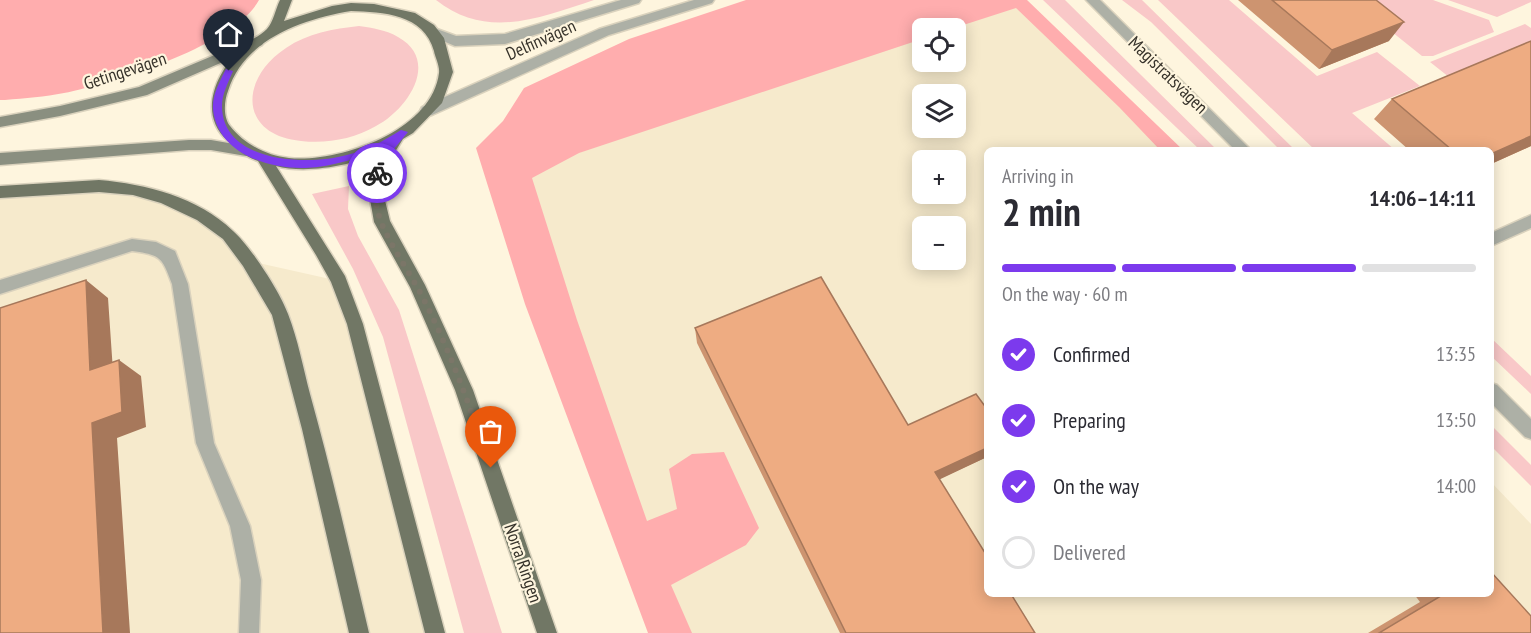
<!DOCTYPE html>
<meta charset="utf-8">
<style>
:root{--surface:#fff;--page:#f7f7f7;--text:#2b2b33;--muted:#7c7c81;--line:#e1e1e2;--accent:#7c3aed}
body{margin:0;font-family:"PT Sans Narrow",sans-serif;background:var(--page);color:var(--text);height:100vh;display:flex;flex-direction:column;font-size:22px;white-space:nowrap}
*{box-sizing:border-box;margin:0}
p{font-size:20px;color:var(--muted)}
.icon{flex:none;width:33px;height:33px;fill:none;stroke:currentColor;stroke-width:2;stroke-linecap:round;stroke-linejoin:round}
.map{position:relative;flex:1;overflow:hidden}
.details{position:absolute;left:984px;top:147px;width:510px;height:450px;display:flex;flex-direction:column;background:var(--surface);border-radius:9px;box-shadow:0 3px 15px #0003}
.details>*{flex:none}
.fabs{position:absolute;left:912px;top:18px;display:grid;gap:12px}
.fabs a{display:grid;place-items:center;width:54px;height:54px;border-radius:9px;background:var(--surface);box-shadow:0 3px 15px #0003;font-size:30px}
.pin{position:absolute;display:grid;place-items:center;width:51px;height:51px;color:#fff;margin:-62px -26px;border-radius:50% 50% 50% 0;rotate:-45deg;box-shadow:0 0 6px #0007}
.pin .icon{rotate:45deg}
.courier{position:absolute;display:grid;place-items:center;width:60px;height:60px;margin:-30px;border:4px solid #7c3aed;border-radius:50%;background:#fff;color:#222;box-shadow:0 2px 8px #0007}
.summary em{font-style:normal;font-weight:800}
.summary div{display:flex;flex-direction:column-reverse}
.summary{display:flex;align-items:center;justify-content:space-between;height:102px;padding:0 18px}
h1{font-size:39px;font-weight:800;line-height:45px}
.bar{display:grid;grid-template-columns:repeat(4,1fr);gap:9px 6px;align-content:center;height:72px;padding:0 18px}
.bar i{height:8px;border-radius:4px;background:var(--line)}
.bar .selected{background:var(--accent)}
.bar p{grid-column:span 4}
ol{padding:0 18px;list-style:none}
li{display:flex;align-items:center;gap:18px;height:66px}
li p{margin-inline-start:auto}
li .icon{padding:6px;border-radius:50%;background:var(--accent);color:#fff;stroke-width:4}
li:last-child{color:var(--muted)}
li i{width:33px;height:33px;border:3px solid var(--line);border-radius:50%}
.map>svg:first-child{display:block}
.built{fill:#f6eacc;fill-rule:evenodd}
.green{fill:#f9c8c8}
.forest{fill:#ffadae}
.lines{fill:none;stroke-linecap:round;stroke-linejoin:round}
.service-casing{stroke:#dad2bd;stroke-width:3}
.minor-casing{stroke:#dad2bd;stroke-width:3}
.tertiary-casing{stroke:#dad2bd;stroke-width:3}
.secondary-casing{stroke:#dad2bd;stroke-width:3}
.primary-casing{stroke:#dad2bd;stroke-width:3}
.service{fill:#adb0a6;fill-rule:evenodd}
.minor{fill:#adb0a6;fill-rule:evenodd}
.tertiary{fill:#adb0a6;fill-rule:evenodd}
.secondary{fill:#8a8f80;fill-rule:evenodd}
.primary{fill:#717765;fill-rule:evenodd}
.wall{fill:#cd9470}
.shaded-wall{fill:#a7785b}
.building{fill:#eeac82;stroke:#a7785b;stroke-width:1.5}
.route{fill:#7c3aed}
.done{stroke:#7b7668;stroke-width:6;stroke-dasharray:0 10.8}
.labels{text-anchor:middle;stroke-width:4.5;stroke-linejoin:round;paint-order:stroke}
.street-label{font-size:18px;fill:#353129;stroke:#fef5de}
</style>
<div class="map">
<svg width="1531" height="633" viewBox="0 0 1531 633">
<rect width="100%" height="100%" fill="#fef5de"/>
<!-- built -->
<path class="built" d="M 1022,0 L 1168,150 L 987,150 L 987,594 L 1491,594 L 1491,482 L 1531,524 L 1531,633 L 683,633 L 502,202 L 574,99 ZM 922,28 L 956,28 L 956,62 L 922,62 ZM 922,94 L 956,94 L 956,128 L 922,128 ZM 922,160 L 956,160 L 956,194 L 922,194 ZM 922,226 L 956,226 L 956,260 L 922,260 Z
M 133,189 L 202,216 L 249,261 L 339,281 L 435,633 L 0,633 L 0,192 Z"/>
<!-- green -->
<path class="green" d="M 436,0 L 594,0 C 539,18 487,40 436,0 Z
M 1043,0 L 1065,0 L 1217,150 L 1200,150 Z
M 1122,0 L 1142,0 L 1295,150 L 1280,150 L 1151,22 Z
M 1158,0 L 1229,0 L 1317,76 L 1377,52 L 1420,86 L 1352,113 L 1395,150 L 1315,150 Z
M 1352,0 L 1433,0 L 1489,20 L 1494,32 L 1433,56 L 1422,56 Z
M 1448,0 L 1531,0 L 1531,2 L 1497,17 Z
M 1525,24 L 1531,28 L 1531,49 L 1454,81 L 1430,62 Z
M 359,26 C 373,28 386,30 398,37 C 441,61 407,110 376,126 C 353,139 327,144 301,141 C 239,135 239,79 286,48 C 308,33 333,29 359,26 Z
M 349,186 L 348,209 L 358,236 L 399,310 L 502,633 L 464,633 L 383,337 L 353,269 L 312,194 Z
M 1491,338 L 1531,376 L 1531,394 L 1491,356 Z
M 1491,425 L 1531,465 L 1531,486 L 1491,446 Z"/>
<!-- forest -->
<path class="forest" d="M 0,0 L 259,0 C 235,45 113,83 64,93 C 45,97 25,98 5,100 L 0,100 Z
M 746,0 L 1027,0 L 1183,150 L 1160,150 L 1119,107 L 1016,8 L 954,28 L 922,28 L 922,39 L 579,153 L 532,178 L 577,320 L 647,521 L 677,509 L 669,469 L 692,454 L 724,452 L 759,528 L 746,545 L 671,585 L 692,633 L 648,633 L 525,304 L 476,148 L 503,121 L 524,88 L 629,39 Z"/>
<g class="lines">
<defs>
<path id="service" d="M 132,239 L 156,242 L 175,251 L 188,284 L 214,443 L 250,526 L 261,580 L 259,633 L 239,633 L 241,580 L 230,526 L 196,443 L 172,284 C 162,257 161,255 132,251 L 0,294 L 0,280 Z"/>
<path id="minor" d="M 1531,215 L 1531,228 L 1491,246 L 1491,233 Z"/>
<path id="tertiary" d="M 621,0 L 641,0 L 639,3 L 505,44 L 455,46 L 429,35 L 427,32 L 434,28 L 456,36 L 505,34 Z
M 694,0 L 714,0 L 712,3 L 609,35 L 432,115 L 427,116 L 420,111 L 422,107 L 599,29 Z
M 1086,0 L 1100,0 L 1251,150 L 1235,150 Z
M 1491,383 L 1497,385 L 1531,419 L 1531,439 L 1525,437 L 1491,403 Z"/>
<path id="secondary" d="M 257,37 L 264,42 L 262,45 L 147,95 L 60,116 L 0,127 L 0,117 L 60,106 L 139,87 Z
M 189,140 L 211,140 L 246,146 L 251,147 L 253,151 L 251,155 L 246,156 L 211,150 L 189,150 L 0,165 L 0,153 Z"/>
<path id="primary" d="M 280,0 L 292,0 L 284,21 L 332,6 L 351,3 L 374,4 L 415,13 L 434,25 L 444,38 L 453,72 L 442,103 L 413,133 L 403,139 L 385,168 L 382,188 L 390,221 L 425,285 L 473,390 L 557,633 L 537,633 L 455,390 L 410,287 L 374,222 L 368,188 L 371,167 L 381,151 C 355,166 305,174 276,166 L 345,276 L 363,324 L 445,633 L 425,633 L 347,324 L 331,282 L 316,255 L 258,161 C 245,157 237,149 228,141 C 197,114 216,73 241,48 C 248,41 259,37 267,29 C 273,23 276,8 280,0 ZM 351,11 C 383,12 424,14 434,51 C 435,57 440,66 439,73 C 432,131 339,163 289,158 C 267,156 244,144 230,126 C 223,117 224,101 228,91 C 244,39 303,19 351,11 Z
M 99,180 C 146,184 198,197 233,231 C 251,247 280,292 288,314 C 298,340 303,367 310,394 C 332,473 350,553 369,633 L 349,633 L 302,429 L 272,315 L 243,266 L 223,239 L 197,220 L 161,203 L 133,195 L 99,192 L 0,198 L 0,186 Z"/>
</defs>
<!-- service casing -->
<use href="#service" class="service-casing"/>
<!-- minor casing -->
<use href="#minor" class="minor-casing"/>
<!-- tertiary casing -->
<use href="#tertiary" class="tertiary-casing"/>
<!-- secondary casing -->
<use href="#secondary" class="secondary-casing"/>
<!-- primary casing -->
<use href="#primary" class="primary-casing"/>
<!-- service -->
<use href="#service" class="service"/>
<!-- minor -->
<use href="#minor" class="minor"/>
<!-- tertiary -->
<use href="#tertiary" class="tertiary"/>
<!-- secondary -->
<use href="#secondary" class="secondary"/>
<!-- primary -->
<use href="#primary" class="primary"/>
</g>
<!-- wall -->
<path class="wall" d="M 1238,0 L 1376,0 L 1389,41 L 1319,69 Z
M 1531,41 L 1531,146 L 1491,164 L 1491,150 L 1409,150 L 1374,119 L 1392,99 Z
M 695,328 L 908,425 L 987,457 L 939,479 L 1035,633 L 840,633 L 697,343 Z
M 1414,594 L 1491,594 L 1531,633 L 1368,633 L 1420,602 Z"/>
<!-- shaded-wall -->
<path class="shaded-wall" d="M 1404,22 L 1389,41 L 1319,69 L 1332,50 Z
M 1531,136 L 1531,146 L 1491,164 L 1491,154 Z
M 86,280 L 108,298 L 114,386 L 90,370 Z
M 119,360 L 141,376 L 146,427 L 117,438 L 130,633 L 103,633 L 92,423 Z
M 987,448 L 987,457 L 930,484 L 935,472 Z"/>
<!-- building -->
<path class="building" d="M 1272,0 L 1376,0 L 1404,22 L 1332,50 Z
M 1531,41 L 1531,136 L 1491,154 L 1491,150 L 1452,150 L 1392,99 Z
M 821,277 L 908,425 L 976,394 L 987,409 L 987,448 L 935,472 L 987,556 L 987,594 L 1011,594 L 1035,633 L 846,633 L 695,328 Z
M 86,280 L 90,370 L 119,360 L 122,412 L 92,423 L 103,633 L 0,633 L 0,308 Z
M 1491,572 L 1531,616 L 1531,633 L 1379,633 L 1444,594 L 1491,594 Z"/>
<!-- route -->
<path class="route" d="M 226,69 L 233,71 C 228,83 222,94 222,106 C 222,163 308,166 347,155 C 366,150 384,141 401,130 L 408,132 L 389,155 L 380,175 L 377,176 L 373,173 L 386,147 C 360,157 334,167 305,168 C 268,169 217,153 213,109 C 212,95 220,81 226,69 Z"/>
<g class="lines">
<!-- done -->
<path class="done" d="M 377,173 C 374,189 375,206 381,222 C 393,251 414,278 427,306 C 453,358 472,413 491,468"/>
</g>
<g class="labels">
<!-- street labels -->
<g class="street-label">
<text transform="translate(541 40) rotate(-24)" y="6">Delfinvägen</text>
<text transform="translate(125 71) rotate(-18)" y="6">Getingevägen</text>
<text transform="translate(1168 75) rotate(44)" y="6">Magistratsvägen</text>
<text transform="translate(523 563) rotate(71)" y="6">Norra Ringen</text>
</g>
</g>
</svg>
<div class="fabs">
<a><svg class="icon" aria-label="locate" viewBox="0 0 24 24"><circle cx="12" cy="12" r="6"/><path d="M12 2v4M12 18v4M2 12h4M18 12h4"/></svg></a>
<a><svg class="icon" aria-label="layers" viewBox="0 0 24 24"><path d="M12 4l9 5-9 5-9-5zM3 14l9 5 9-5"/></svg></a>
<a>+</a>
<a>−</a>
</div>
<div class="pin" style="left:491px;top:468px;background:#ea580c"><svg class="icon" aria-label="bag" viewBox="0 0 24 24"><path d="M5 8h14l-1 12H6zM9 8a3 3 0 0 1 6 0"/></svg></div>
<div class="pin" style="left:229px;top:71px;background:#1f2937"><svg class="icon" aria-label="home" viewBox="0 0 24 24"><path d="M3 11l9-7 9 7M6 9v11h12V9"/></svg></div>
<div class="courier" style="left:377px;top:173px"><svg class="icon" aria-label="bike" viewBox="0 0 24 24"><circle cx="6" cy="16" r="4"/><circle cx="18" cy="16" r="4"/><path d="M6 16l4-8h5l3 8M10 8l3 8H6M13 5h3"/></svg></div>
<section class="details">
<div class="summary"><div><h1>2 min</h1><p>Arriving in</p></div><em>14:06–14:11</em></div>
<div class="bar"><i class="selected"></i><i class="selected"></i><i class="selected"></i><i></i><p>On the way · 60 m</p></div>
<ol>
<li><svg class="icon" aria-label="check" viewBox="0 0 24 24"><path d="M5 12l5 5 9-10"/></svg>Confirmed<p>13:35</p></li>
<li><svg class="icon" aria-label="check" viewBox="0 0 24 24"><path d="M5 12l5 5 9-10"/></svg>Preparing<p>13:50</p></li>
<li><svg class="icon" aria-label="check" viewBox="0 0 24 24"><path d="M5 12l5 5 9-10"/></svg>On the way<p>14:00</p></li>
<li><i></i>Delivered</li>
</ol>
</section>
</div>
